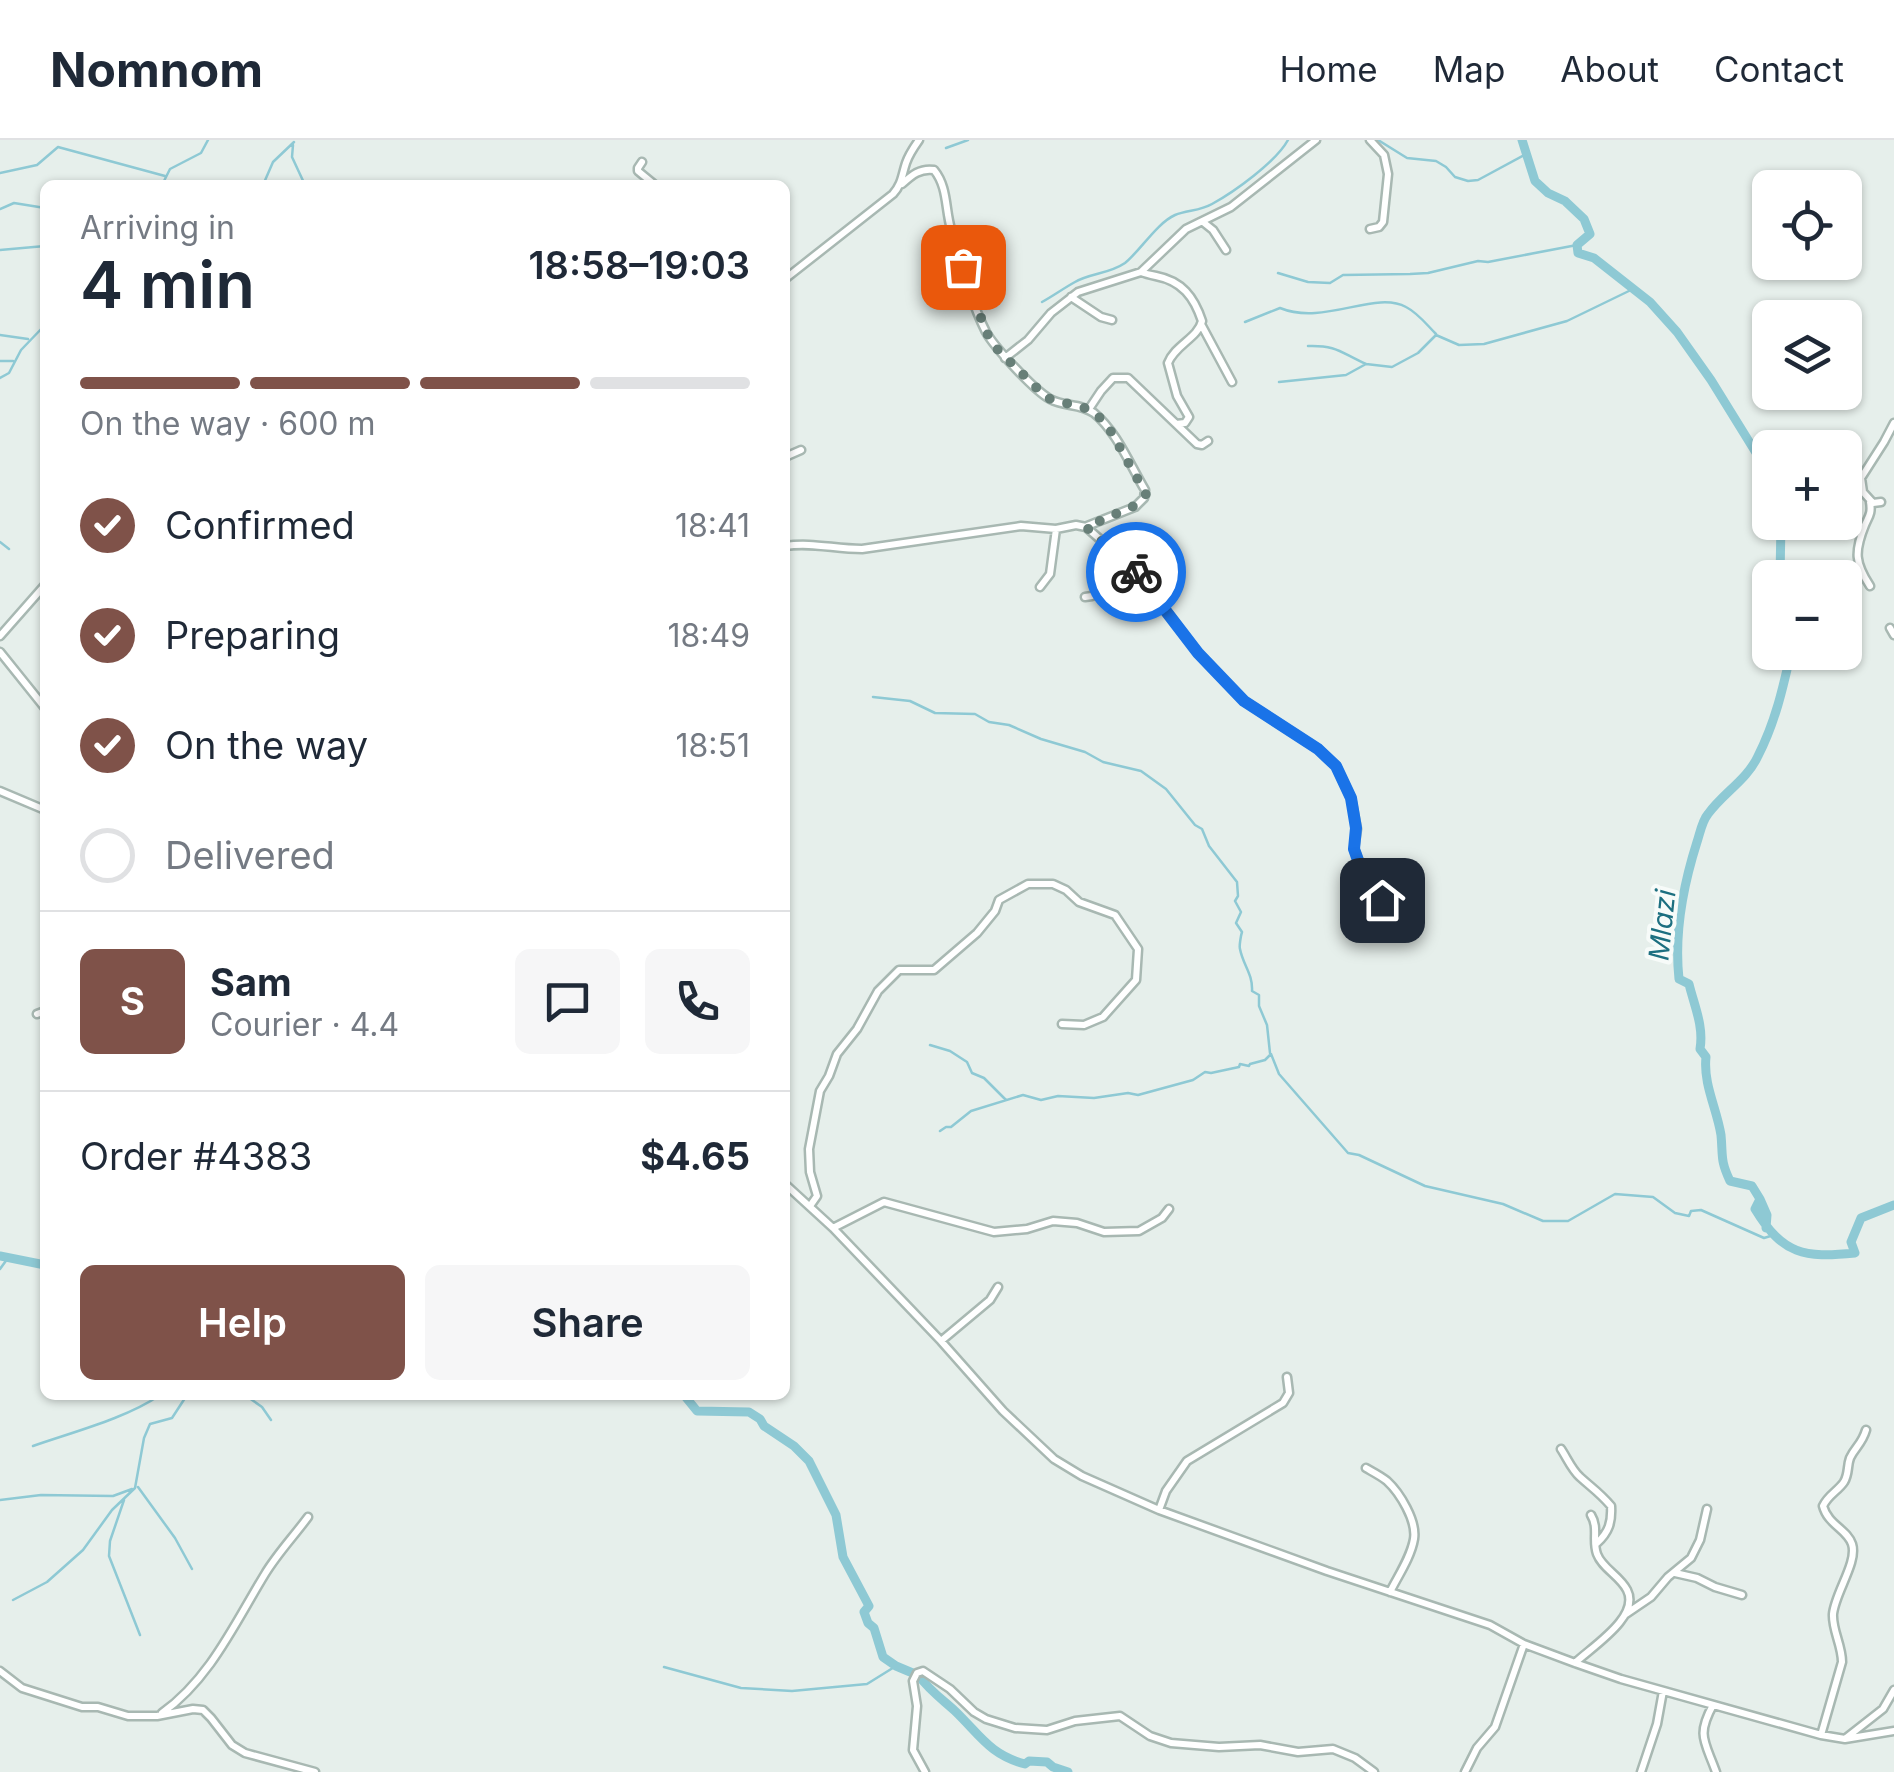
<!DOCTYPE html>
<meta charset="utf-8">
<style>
:root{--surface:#fff;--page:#f6f6f7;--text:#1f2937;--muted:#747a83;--line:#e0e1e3;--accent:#7f5249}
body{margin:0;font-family:Inter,sans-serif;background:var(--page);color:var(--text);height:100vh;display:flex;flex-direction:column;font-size:38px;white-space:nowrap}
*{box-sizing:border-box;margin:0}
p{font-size:32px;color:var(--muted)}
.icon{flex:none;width:55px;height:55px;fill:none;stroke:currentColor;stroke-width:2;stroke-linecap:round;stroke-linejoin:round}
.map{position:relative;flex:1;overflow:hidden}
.details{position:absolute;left:40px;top:40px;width:750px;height:1220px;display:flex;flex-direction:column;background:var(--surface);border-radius:15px;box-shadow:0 2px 8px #0004}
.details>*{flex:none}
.buttons{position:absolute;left:1752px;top:30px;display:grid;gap:20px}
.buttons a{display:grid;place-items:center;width:110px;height:110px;border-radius:15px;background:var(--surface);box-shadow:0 2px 8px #0004;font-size:50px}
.pin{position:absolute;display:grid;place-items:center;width:85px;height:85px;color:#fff;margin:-42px;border-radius:20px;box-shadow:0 5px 15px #0006}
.courier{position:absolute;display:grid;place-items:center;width:100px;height:100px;margin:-50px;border:8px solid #1a73e8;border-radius:50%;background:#fff;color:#222;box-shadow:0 2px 12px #0007}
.head em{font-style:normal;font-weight:600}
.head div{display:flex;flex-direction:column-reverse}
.head{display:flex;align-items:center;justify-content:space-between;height:170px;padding:0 40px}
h1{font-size:65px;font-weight:600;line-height:75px}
.bar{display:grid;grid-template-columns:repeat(4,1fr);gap:15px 10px;align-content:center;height:120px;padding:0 40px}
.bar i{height:12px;border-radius:8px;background:var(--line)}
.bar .selected{background:var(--accent)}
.bar p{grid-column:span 4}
.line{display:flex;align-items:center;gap:25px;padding:0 40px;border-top:2px solid var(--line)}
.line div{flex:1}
.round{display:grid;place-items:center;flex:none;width:105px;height:105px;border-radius:15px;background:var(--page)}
ol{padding:0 40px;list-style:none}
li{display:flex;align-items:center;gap:30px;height:110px}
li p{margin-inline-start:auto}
li .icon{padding:10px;border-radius:50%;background:var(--accent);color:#fff;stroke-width:4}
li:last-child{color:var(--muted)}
li i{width:55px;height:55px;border:5px solid var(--line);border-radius:50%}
.primary-button{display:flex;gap:20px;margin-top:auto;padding:20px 40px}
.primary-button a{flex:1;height:115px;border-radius:15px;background:var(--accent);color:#fff;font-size:40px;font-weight:600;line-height:115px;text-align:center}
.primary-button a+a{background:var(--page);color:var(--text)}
header{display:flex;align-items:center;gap:60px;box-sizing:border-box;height:140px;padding:0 50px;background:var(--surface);border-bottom:2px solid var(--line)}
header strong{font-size:48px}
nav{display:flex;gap:55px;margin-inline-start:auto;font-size:35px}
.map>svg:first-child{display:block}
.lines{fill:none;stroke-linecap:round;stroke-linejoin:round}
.stream{stroke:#8ec9d4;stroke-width:2.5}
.river{stroke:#8ec9d4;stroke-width:9}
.minor-casing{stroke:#a8b8b2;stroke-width:11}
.minor{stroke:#fff;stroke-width:6}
.done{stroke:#687f78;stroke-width:10;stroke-dasharray:0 18}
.route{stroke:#1a73e8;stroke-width:12}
.labels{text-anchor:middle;stroke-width:8;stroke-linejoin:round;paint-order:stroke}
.water-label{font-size:28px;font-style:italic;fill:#1c6f80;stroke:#f7fbf9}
</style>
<header>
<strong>Nomnom</strong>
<nav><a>Home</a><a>Map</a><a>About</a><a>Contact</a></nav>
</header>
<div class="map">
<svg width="1894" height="1632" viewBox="0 0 1894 1632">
<rect width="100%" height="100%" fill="#e6efeb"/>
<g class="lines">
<!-- stream -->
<path class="stream" d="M 1378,0 L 1407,18 L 1436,21 L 1446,27 L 1455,37 L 1468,41 L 1478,40 L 1526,14
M 293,5 L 292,17 L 305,45
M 946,8 L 968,0
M 0,33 L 37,25 L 58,7 L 165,36
M 162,45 L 170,29 L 201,13 L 208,0
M 263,45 L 273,22 L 294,2
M 0,69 L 14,63 L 45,68
M 0,110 L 45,106
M 1278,133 L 1308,142 L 1330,143 L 1343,135 L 1410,134 L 1428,133 L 1478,121 L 1488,122 L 1577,105
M 1042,162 C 1053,156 1064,148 1075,142 C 1091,133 1109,134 1125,123 C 1140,111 1157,83 1175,75 C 1187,70 1200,71 1212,64 C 1234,52 1276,22 1288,0
M 1245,182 L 1280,168 C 1324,186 1375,150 1406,167 C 1418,173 1427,185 1436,194
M 0,195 L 28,199
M 1308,206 C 1337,205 1341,213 1366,224
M 0,221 L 13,221
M 0,238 L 9,233 L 21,210 L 45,185
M 1279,242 L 1346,235 L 1366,224 L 1392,227 L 1418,213 L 1436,195 L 1459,205 L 1484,204 L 1567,181 L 1633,149
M 0,402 L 9,409
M 873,557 L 910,561 L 935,573 L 975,574 L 989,582 L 1009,585 L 1041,599 L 1085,612 L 1103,622 L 1141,631 L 1166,649 L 1195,685 L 1202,689 L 1209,706 L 1237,742 L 1238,756 L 1235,761 L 1241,772 L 1236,783 L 1242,792 C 1241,795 1239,806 1240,809 C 1243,825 1253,834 1252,851 L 1259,855 L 1259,866 L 1267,885 L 1270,913
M 930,905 L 950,911 L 967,922 L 972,933 L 984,938 L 1006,960
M 940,991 L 946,987 L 951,987 L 971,971 L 1023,955 L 1041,960 L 1058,956 L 1094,958 L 1128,953 L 1138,955 L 1193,940 L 1205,932 L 1211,933 L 1239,927 L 1240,924 L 1249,926 L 1250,924 L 1265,920 L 1271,914 L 1279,934 L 1348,1013 L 1359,1015 L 1425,1046 L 1503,1064 L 1543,1081 L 1568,1081 L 1615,1054 L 1653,1057 L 1675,1073 L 1689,1076 L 1691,1071 L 1701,1070 L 1764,1098 L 1774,1095
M 0,1129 L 8,1118
M 171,1255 L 184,1256
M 245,1255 L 262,1267 L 271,1280
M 33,1306 C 73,1292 127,1278 160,1255
M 138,1347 L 175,1398 L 192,1429
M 0,1360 L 41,1355 L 113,1356 L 132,1349
M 124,1360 L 110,1401 L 109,1416 L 140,1495
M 13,1460 L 47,1442 L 83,1410 L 112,1370 L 135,1348 L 144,1298 L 150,1284 L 172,1278 L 187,1255
M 664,1527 L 741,1548 L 792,1551 L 867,1544 L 896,1526"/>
<!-- river -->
<path class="river" d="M 1522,0 L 1535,41 L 1548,53 L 1565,61 L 1584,79 L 1590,94 L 1577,105 L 1578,113 L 1594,118 L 1650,162 L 1677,192 L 1711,240 L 1758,316 L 1770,341
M 1780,438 L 1781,382
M 1791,512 C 1783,548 1775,583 1758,616 C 1747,640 1723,653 1708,674 C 1702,681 1700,693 1697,702 C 1683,746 1674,793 1679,839 L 1689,844 C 1694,865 1704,886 1700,909 L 1706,917 C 1703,944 1717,969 1721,995 C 1723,1016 1720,1020 1730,1041 L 1752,1046 L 1760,1059 L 1755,1069 C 1783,1115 1804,1118 1855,1113 L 1851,1102 L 1861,1078 L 1894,1065
M 1760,1059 L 1767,1075 L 1766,1088
M 0,1116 L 45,1125
M 684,1255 L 697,1271 L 749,1272 L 760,1279 L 764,1286 L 794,1306 L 809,1321 L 836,1375 L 843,1417 L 869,1466 L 864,1472 L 868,1483 L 874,1488 L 883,1517 L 896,1526 L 915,1534
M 919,1536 C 929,1550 943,1560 955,1571 C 980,1595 990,1615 1025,1624 L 1029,1621 L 1047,1622 L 1053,1627 L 1068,1632"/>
<defs>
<path id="minor" d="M 642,22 L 638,28 L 638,31 L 655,45
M 902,44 C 912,35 920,28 934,30 C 948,47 945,69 951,89 C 961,123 970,160 986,192 C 994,207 1035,251 1050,259 C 1064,267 1080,263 1094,273 C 1117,292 1130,325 1145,350 L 1144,358 L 1135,367 L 1087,386
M 1203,82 L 1213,90 L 1226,110
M 1370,89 L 1379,87 L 1383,82 L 1388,34 L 1384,15 L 1370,0
M 1141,132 C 1146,134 1151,135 1156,136 C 1182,141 1194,157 1202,181 C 1198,198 1175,205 1168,223 L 1177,256 L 1189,277 L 1185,283 L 1176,284
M 785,139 L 893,54 C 902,44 902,35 906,23 C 909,14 914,7 919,0
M 1071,157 L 1101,177 L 1112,180
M 1202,186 L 1232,242
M 1005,218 L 1028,200 L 1051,173 L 1078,152 L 1141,132 L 1186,89 L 1231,67 L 1316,0
M 1089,269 L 1101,251 L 1113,238 L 1128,238 L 1197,304 L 1202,305 L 1208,301
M 785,317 L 801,310
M 1870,362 C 1872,373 1869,376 1865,385 C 1854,412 1855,423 1870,446
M 1881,362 L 1873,363 L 1863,352 L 1861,338 L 1884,302 L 1894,283
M 785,406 C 813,402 834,409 862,409 L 1021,386 L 1056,389 L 1076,385 L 1086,387 L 1135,430 L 1198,513 L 1244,561 L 1318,609 L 1336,626 L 1351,658 L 1357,689 L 1354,709 L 1361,726 L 1382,760
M 1040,447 L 1050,434 L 1056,389
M 1085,457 L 1092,456 L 1097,452 L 1100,412 L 1104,403
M 1890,488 L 1894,495
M 0,496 L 45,445
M 0,512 L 45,568
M 0,651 L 45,670
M 37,874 L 45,871
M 785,1044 L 833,1088 L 941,1201 L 1003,1271 L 1054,1319 L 1082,1336 L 1159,1370 L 1327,1431 L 1490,1485 L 1524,1504 L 1575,1523 L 1621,1539 L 1821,1595 L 1845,1599 L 1894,1591
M 810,1066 L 817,1056 L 810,1032 L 809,1009 L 820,951 L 829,936 L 837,914 L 857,889 L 878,851 L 899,830 L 934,830 L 977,793 L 995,771 L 999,760 L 1028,744 L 1053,744 L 1066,750 L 1079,762 L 1115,775 L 1138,809 L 1136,840 L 1103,877 L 1084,885 L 1062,884
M 833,1088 L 884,1062 L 994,1092 L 1027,1089 L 1053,1081 L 1077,1083 L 1104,1092 L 1139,1091 L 1162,1078 L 1169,1069
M 941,1201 L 990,1160 L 998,1147
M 1561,1309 C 1567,1318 1572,1330 1580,1337 C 1592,1348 1599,1352 1611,1366 C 1612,1382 1609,1392 1597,1403
M 1366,1328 C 1373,1332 1381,1336 1387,1341 C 1400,1353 1417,1381 1414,1399 C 1411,1417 1398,1436 1390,1452
M 1159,1370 L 1166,1351 L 1187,1321 L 1283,1263 L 1289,1253 L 1287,1237
M 1675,1433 L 1697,1438 L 1715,1447 L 1742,1455
M 1626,1474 L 1651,1457 L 1668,1437 L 1691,1418 L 1700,1400 L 1707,1369
M 1575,1523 C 1590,1508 1641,1477 1627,1450 C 1620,1436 1602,1428 1597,1414 C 1592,1400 1599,1388 1591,1375
M 0,1531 L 22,1548 L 82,1567 L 98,1567 L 128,1576 L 157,1576 L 193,1569 L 203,1570 L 211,1578 L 232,1605 L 245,1613 L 315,1632
M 1713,1565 C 1696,1596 1705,1601 1716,1632
M 162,1573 C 210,1539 235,1483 265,1434 C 277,1414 294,1396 308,1377
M 1821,1595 L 1842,1522 C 1842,1505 1832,1490 1833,1474 C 1835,1453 1858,1422 1852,1404 C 1847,1389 1828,1385 1823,1366 C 1828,1355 1838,1351 1844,1342 C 1849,1334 1847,1326 1850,1318 C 1855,1307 1862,1304 1866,1290
M 1846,1598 L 1883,1569 L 1894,1550
M 925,1632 L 913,1610 L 917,1566 L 913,1541 L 917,1533 L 923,1531 L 950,1549 L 974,1572 L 986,1579 L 1015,1588 L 1047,1590 L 1075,1581 L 1120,1576 L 1150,1596 L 1171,1603 L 1219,1607 L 1260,1605 L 1298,1612 L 1333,1609 L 1355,1618 L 1374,1632
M 1465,1632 L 1477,1608 L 1495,1587 L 1524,1504
M 1641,1632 L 1657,1584 L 1663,1551"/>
</defs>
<!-- minor casing -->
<use href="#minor" class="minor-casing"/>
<!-- minor -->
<use href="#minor" class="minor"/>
</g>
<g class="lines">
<!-- done -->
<path class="done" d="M 963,127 L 986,192 L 998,210 L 1047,258 L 1088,269 L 1100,278 L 1110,290 L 1146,354 L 1134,366 L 1086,387 L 1136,432"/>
<!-- route -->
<path class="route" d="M 1136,432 L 1198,513 L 1244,561 L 1318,609 L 1336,626 L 1351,658 L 1356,688 L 1354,709 L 1360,726 L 1382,760"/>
</g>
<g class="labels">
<!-- water labels -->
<g class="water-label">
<text transform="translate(1662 785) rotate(-84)" y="10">Mlazi</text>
</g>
</g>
</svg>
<div class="buttons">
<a><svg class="icon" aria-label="locate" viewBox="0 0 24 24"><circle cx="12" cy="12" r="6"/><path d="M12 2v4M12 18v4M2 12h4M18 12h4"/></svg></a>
<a><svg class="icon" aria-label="layers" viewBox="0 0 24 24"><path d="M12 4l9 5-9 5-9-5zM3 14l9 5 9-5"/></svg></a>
<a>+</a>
<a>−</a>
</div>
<div class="pin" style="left:963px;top:127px;background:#ea580c"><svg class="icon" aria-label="bag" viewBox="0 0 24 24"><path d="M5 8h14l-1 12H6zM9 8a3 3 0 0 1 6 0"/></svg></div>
<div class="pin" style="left:1382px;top:760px;background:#1f2937"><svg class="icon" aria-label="home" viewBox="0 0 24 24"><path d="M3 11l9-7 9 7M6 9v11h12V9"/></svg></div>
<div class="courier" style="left:1136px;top:432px"><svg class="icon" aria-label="bike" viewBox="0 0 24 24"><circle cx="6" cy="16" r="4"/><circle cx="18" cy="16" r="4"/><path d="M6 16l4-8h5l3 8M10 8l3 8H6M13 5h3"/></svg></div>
<section class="details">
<div class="head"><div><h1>4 min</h1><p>Arriving in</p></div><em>18:58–19:03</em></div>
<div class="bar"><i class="selected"></i><i class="selected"></i><i class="selected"></i><i></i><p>On the way · 600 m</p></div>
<ol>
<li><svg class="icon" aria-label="check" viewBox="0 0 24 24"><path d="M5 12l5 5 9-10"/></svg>Confirmed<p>18:41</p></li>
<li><svg class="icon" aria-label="check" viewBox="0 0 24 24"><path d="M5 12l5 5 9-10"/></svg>Preparing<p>18:49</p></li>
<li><svg class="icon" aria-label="check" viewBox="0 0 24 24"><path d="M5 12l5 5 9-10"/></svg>On the way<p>18:51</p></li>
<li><i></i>Delivered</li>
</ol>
<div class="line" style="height:180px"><b class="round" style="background:var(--accent);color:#fff">S</b><div><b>Sam</b><p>Courier · 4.4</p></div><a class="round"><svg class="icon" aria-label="chat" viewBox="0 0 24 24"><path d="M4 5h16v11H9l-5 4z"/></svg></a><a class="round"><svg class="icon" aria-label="phone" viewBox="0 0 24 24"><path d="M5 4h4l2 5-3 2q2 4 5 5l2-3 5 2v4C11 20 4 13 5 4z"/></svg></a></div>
<div class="line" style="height:130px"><div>Order #4383</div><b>$4.65</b></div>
<div class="primary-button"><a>Help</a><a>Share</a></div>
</section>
</div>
